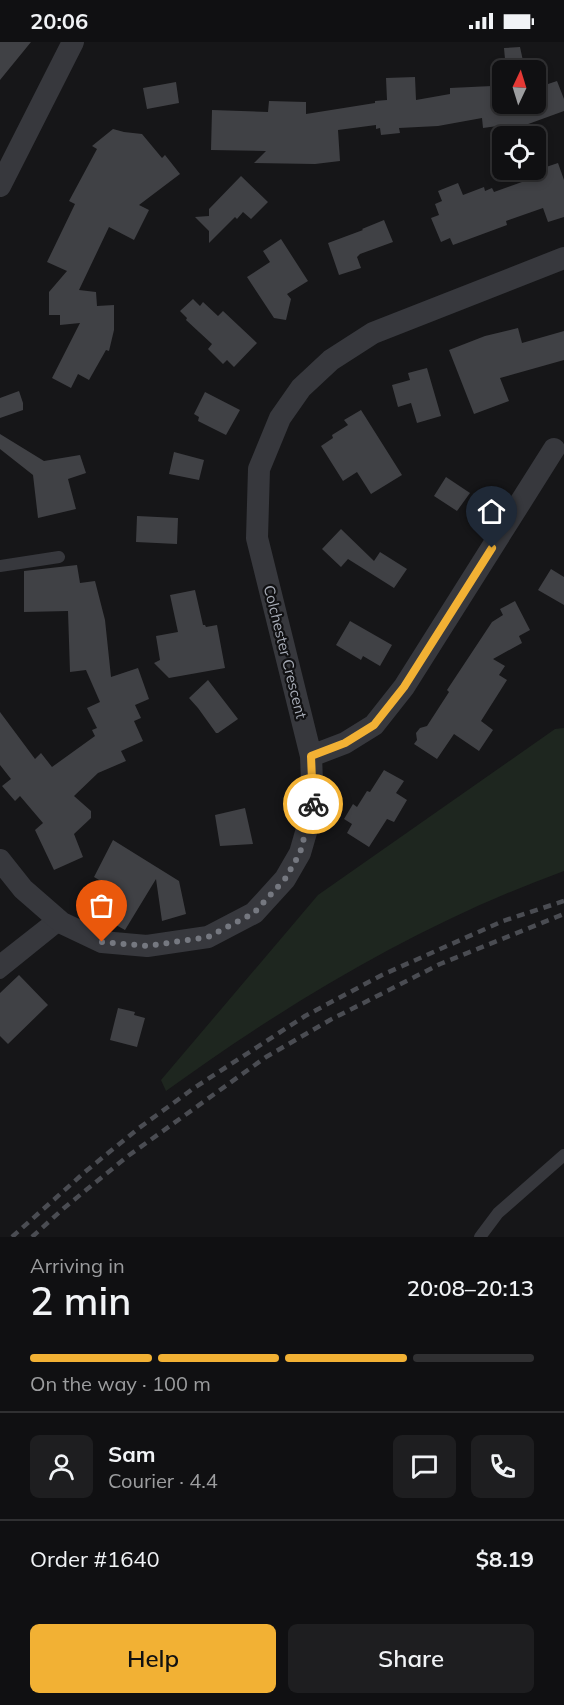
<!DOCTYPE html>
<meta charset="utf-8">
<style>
:root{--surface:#101012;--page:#1e1e20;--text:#f1f3f6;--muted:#9c9d9f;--line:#303032;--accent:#f2b134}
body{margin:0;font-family:Mulish,sans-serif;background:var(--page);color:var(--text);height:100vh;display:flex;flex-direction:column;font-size:22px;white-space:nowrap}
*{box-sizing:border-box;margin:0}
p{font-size:20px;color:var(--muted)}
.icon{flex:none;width:33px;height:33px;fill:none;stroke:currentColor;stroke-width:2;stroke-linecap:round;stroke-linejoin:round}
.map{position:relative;height:1195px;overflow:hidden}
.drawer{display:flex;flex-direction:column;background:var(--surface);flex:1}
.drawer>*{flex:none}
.needle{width:39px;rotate:4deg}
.controls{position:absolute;left:492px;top:18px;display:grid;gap:12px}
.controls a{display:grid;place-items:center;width:54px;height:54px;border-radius:9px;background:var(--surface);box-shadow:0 3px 9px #0003,0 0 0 2px var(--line);font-size:30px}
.pin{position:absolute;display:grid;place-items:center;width:51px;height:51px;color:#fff;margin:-62px -26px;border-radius:50% 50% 50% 0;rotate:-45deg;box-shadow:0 0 6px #0007}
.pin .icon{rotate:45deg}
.courier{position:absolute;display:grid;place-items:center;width:60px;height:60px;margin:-30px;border:4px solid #f2b134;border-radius:50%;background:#fff;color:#222;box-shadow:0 2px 8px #0007}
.overview em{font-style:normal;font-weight:600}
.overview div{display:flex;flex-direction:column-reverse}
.overview{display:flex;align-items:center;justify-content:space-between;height:102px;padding:0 30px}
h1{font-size:39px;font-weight:600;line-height:45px}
.bar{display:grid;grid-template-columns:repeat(4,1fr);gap:9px 6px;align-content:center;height:72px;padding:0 30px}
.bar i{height:8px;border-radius:4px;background:var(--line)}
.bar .selected{background:var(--accent)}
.bar p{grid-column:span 4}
.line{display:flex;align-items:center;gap:15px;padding:0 30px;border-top:2px solid var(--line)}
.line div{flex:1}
.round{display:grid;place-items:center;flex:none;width:63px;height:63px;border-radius:9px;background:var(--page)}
.primary-button{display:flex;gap:12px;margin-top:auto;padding:12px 30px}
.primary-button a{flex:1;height:69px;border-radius:9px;background:var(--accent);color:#111;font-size:24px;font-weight:600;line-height:69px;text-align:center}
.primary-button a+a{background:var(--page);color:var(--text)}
.status{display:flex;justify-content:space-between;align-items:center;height:42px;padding:0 30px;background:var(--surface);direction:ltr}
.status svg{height:16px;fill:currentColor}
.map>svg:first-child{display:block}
.green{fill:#1e261f}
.building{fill:#404145}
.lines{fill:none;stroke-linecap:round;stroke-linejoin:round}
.service{stroke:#37383d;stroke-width:12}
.minor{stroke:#37383d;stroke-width:22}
.rail{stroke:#4a4c52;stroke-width:4.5;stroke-dasharray:8 6;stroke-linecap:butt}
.done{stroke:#757880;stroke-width:6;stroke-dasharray:0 10.8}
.route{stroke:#f2b134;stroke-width:8}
.labels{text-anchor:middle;stroke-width:4.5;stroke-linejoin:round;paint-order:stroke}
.street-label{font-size:15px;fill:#a8adb8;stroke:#111113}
</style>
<div class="status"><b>20:06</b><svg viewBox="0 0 49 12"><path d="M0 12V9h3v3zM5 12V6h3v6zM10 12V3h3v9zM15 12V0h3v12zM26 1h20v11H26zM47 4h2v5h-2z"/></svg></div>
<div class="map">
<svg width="564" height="1195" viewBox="0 0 564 1195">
<rect width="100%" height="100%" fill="#161618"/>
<!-- green -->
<path class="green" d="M 564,686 L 564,829 C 421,881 289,960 166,1049 L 161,1038 L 318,853 L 555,687 Z"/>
<!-- building -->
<path class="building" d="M 0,0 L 31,0 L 0,38 Z
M 520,5 L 525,28 L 506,28 L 504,6 Z
M 415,35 L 416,58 L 450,52 L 450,46 L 492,44 L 495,62 L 536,62 L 536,46 L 557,39 L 564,57 L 564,69 L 520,85 L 511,82 L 483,86 L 482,76 L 438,84 L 399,86 L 400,91 L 381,93 L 380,86 L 376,87 L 376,83 L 338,88 L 340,119 L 315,122 L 254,121 L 266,109 L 211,108 L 212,68 L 268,70 L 269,59 L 306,60 L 306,72 L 375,61 L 375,59 L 387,58 L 386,36 Z
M 176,40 L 179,61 L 147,67 L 143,46 Z
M 113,87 L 124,90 L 142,92 L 162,116 L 165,113 L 180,132 L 139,163 L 149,168 L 134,198 L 109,185 L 79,248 L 96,250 L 97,264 L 114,263 L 114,288 L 109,309 L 106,308 L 89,338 L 78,332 L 71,346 L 52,336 L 80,281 L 60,283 L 60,273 L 49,273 L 49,250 L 67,229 L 47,220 L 75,162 L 69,159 L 97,107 L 92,104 Z
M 558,121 L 564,138 L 564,175 L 548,180 L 543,166 L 506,179 L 507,183 L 453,203 L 450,196 L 441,200 L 431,176 L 439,173 L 435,162 L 442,159 L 438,149 L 458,141 L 463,153 L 484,145 L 485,149 L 492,146 L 494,150 L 533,136 L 531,130 Z
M 241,134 L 268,160 L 251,177 L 243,170 L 237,177 L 235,175 L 209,201 L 209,189 L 195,175 L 209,174 L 209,167 Z
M 384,178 L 393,200 L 360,212 L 357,215 L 361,226 L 339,233 L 328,201 L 363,188 L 362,187 Z
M 281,197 L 308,239 L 287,252 L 291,257 L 286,278 L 274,276 L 247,235 L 270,220 L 263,209 Z
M 193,257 L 200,264 L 203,260 L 218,274 L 223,269 L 257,301 L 234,325 L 227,318 L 223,322 L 208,307 L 212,302 L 186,278 L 187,276 L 180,269 Z
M 518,286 L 522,301 L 564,289 L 564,318 L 500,336 L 509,359 L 474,372 L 449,308 L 485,294 Z
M 427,326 L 441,374 L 417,381 L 411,361 L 398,365 L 392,343 L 410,338 L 408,331 Z
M 19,349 L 23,361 L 23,368 L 0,376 L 0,356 Z
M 205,350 L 240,368 L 226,393 L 198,379 L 199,375 L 194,372 Z
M 361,368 L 402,433 L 371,452 L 357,430 L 343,439 L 321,404 L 333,396 L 332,393 L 348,383 L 344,378 Z
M 0,392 L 44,419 L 80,413 L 86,431 L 68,437 L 76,467 L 38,476 L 33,433 L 0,407 Z
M 174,410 L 204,418 L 199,438 L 169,432 Z
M 446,435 L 470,451 L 457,469 L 434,454 Z
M 137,474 L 178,476 L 177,502 L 136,500 Z
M 341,487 L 374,519 L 380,510 L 407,527 L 394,546 L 348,517 L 341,525 L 322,507 Z
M 77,523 L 80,541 L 95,539 L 105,578 L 111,635 L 138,626 L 149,657 L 135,663 L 141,676 L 134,679 L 143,699 L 121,709 L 126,719 L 98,731 L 74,754 L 91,769 L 91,776 L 74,792 L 83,815 L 54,828 L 35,788 L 43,781 L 20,754 L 15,759 L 2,744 L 11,737 L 0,723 L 0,670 L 35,717 L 41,711 L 52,725 L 95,694 L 92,688 L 97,686 L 87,666 L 100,660 L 86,628 L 70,630 L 68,569 L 24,570 L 24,529 Z
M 551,527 L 564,535 L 564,563 L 538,548 Z
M 195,548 L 203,583 L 205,583 L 206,585 L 217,583 L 225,626 L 169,636 L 154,621 L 160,618 L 156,594 L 178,590 L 170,553 Z
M 515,559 L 530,588 L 519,594 L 522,601 L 493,617 L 505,624 L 499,633 L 507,638 L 481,679 L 493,688 L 479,709 L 454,692 L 437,717 L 414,702 L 417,698 L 416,691 L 420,686 L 427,684 L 449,650 L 447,648 L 492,580 L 503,573 L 500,567 Z
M 350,579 L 392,603 L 380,624 L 363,614 L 361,618 L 336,603 Z
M 208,638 L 238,677 L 218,691 L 216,691 L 198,666 L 189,656 Z
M 384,728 L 404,739 L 396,751 L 407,758 L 394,780 L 387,777 L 369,805 L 347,791 L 352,782 L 344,777 L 353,762 L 357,765 L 367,749 L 370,750 Z
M 245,766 L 253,802 L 220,804 L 215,773 Z
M 113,798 L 179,839 L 186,872 L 162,879 L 156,837 L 125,888 L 107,878 L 121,851 L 94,835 Z
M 19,933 L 48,963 L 8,1002 L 0,994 L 0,951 Z
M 118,966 L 135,970 L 134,973 L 145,976 L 137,1005 L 110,998 Z"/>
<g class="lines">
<!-- service -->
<path class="service" d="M 0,524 L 59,515
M 0,918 L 55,875
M 0,931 L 62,881
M 480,1195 L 498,1171 L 564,1113"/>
<!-- minor -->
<path class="minor" d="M 0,144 L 73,0
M 311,714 L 345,701 L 374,683 L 404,645 L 554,407
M 0,818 L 23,847 L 62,881 L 102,900 L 147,904 L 208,895 L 254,871 L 285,837 L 300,811 L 313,766 L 311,714 L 257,496 L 259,427 L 280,376 L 301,346 L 331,318 L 373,291 L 564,216"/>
<!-- rail -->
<path class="rail" d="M 12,1195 L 86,1129 L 139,1086 L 194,1046 L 305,974 L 382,933 L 503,879 L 564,859
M 32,1195 L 64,1166 L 128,1114 L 266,1015 L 330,978 L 440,922 L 564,872"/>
</g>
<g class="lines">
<!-- done -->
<path class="done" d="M 102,900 L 147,904 L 208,895 L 254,871 L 285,837 L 300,811 L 313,762"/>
<!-- route -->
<path class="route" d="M 313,762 L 311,714 L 345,701 L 374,683 L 404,645 L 492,506"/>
</g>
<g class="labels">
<!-- street labels -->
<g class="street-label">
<text transform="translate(285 610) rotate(76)" y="5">Colchester Crescent</text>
</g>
</g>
</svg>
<div class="controls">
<a><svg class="needle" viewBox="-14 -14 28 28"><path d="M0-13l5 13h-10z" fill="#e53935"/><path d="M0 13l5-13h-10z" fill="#9c9d9f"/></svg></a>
<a><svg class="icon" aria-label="locate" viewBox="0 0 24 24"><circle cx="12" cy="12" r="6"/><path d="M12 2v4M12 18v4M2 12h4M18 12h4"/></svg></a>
</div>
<div class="pin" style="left:102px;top:900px;background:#ea580c"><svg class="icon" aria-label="bag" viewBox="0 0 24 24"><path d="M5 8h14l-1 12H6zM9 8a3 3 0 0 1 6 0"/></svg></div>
<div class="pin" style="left:492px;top:506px;background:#1f2937"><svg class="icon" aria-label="home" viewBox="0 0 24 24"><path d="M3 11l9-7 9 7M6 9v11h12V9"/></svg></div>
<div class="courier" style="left:313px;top:762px"><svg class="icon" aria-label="bike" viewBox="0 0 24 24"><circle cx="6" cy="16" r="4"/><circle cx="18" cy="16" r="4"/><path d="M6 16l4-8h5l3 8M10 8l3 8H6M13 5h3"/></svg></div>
</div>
<section class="drawer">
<div class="overview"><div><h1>2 min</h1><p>Arriving in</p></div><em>20:08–20:13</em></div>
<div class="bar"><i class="selected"></i><i class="selected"></i><i class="selected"></i><i></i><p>On the way · 100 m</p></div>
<div class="line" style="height:108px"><a class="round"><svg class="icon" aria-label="person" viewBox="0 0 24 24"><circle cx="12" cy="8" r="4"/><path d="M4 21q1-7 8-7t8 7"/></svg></a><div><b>Sam</b><p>Courier · 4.4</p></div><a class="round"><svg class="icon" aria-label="chat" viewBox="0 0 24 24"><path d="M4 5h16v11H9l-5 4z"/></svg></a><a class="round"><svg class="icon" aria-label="phone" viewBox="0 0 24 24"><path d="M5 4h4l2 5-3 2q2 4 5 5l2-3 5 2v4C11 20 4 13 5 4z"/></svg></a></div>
<div class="line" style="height:78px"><div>Order #1640</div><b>$8.19</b></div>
<div class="primary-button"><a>Help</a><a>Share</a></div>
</section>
